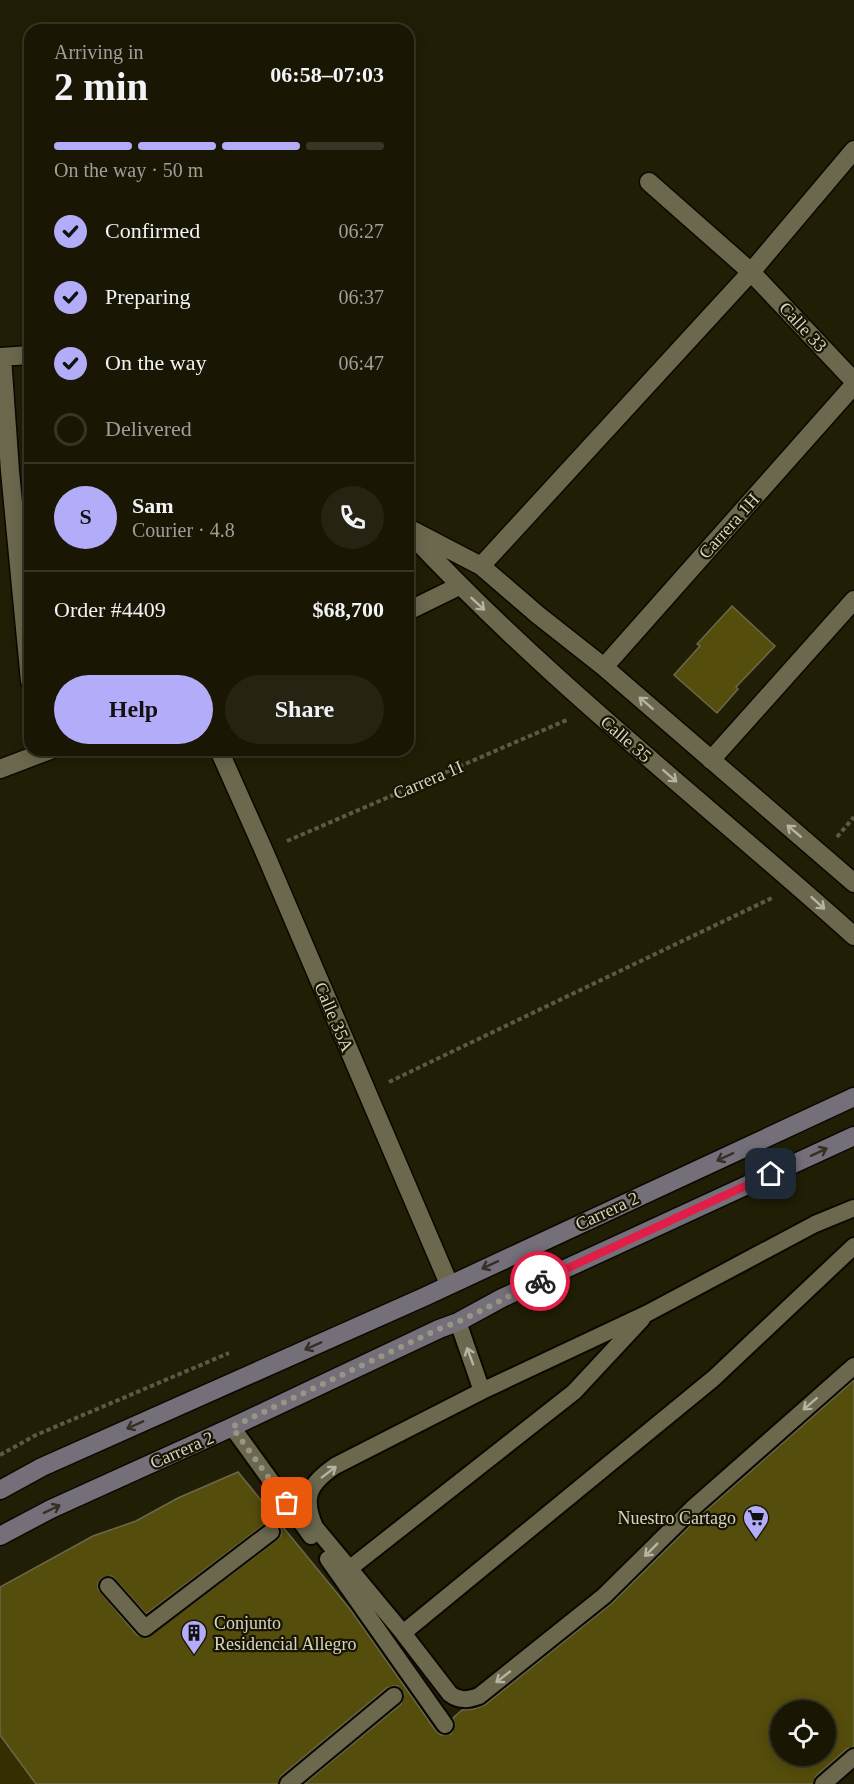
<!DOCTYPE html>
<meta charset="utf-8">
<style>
:root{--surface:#191604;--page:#262313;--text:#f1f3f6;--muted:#9f9f9a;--line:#373526;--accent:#b3adf9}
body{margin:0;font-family:Georgia,serif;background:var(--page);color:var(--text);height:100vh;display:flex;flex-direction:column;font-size:22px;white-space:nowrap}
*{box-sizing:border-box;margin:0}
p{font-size:20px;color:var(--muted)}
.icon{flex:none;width:33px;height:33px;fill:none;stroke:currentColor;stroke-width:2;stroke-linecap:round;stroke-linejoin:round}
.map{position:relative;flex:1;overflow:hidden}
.sheet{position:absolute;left:24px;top:24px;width:390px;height:732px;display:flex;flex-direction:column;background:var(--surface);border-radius:18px;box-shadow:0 3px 15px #0003,0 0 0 2px var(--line)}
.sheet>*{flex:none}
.buttons{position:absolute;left:770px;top:1700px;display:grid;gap:12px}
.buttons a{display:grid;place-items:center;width:66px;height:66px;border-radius:50%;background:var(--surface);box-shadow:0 3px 15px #0003,0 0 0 2px var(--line);font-size:30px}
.pin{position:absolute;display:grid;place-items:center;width:51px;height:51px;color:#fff;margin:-26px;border-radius:12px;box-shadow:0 3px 9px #0006}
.courier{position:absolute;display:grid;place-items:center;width:60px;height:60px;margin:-30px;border:4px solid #e11d48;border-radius:50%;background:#fff;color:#222;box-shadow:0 2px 8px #0007}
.headline em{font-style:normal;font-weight:700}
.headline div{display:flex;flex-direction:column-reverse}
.headline{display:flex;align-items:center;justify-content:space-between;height:102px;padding:0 30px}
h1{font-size:39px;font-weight:700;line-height:45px}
.bar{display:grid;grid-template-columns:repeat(4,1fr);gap:9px 6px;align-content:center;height:72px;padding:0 30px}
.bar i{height:8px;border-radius:4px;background:var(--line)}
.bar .on{background:var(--accent)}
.bar p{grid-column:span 4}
.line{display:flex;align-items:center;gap:15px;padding:0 30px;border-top:2px solid var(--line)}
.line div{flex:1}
.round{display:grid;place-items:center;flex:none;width:63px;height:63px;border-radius:32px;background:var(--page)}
ol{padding:0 30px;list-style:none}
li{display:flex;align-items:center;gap:18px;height:66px}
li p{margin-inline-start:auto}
li .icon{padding:6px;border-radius:50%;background:var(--accent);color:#111;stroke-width:4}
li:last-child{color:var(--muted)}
li i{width:33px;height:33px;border:3px solid var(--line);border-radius:50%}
.action{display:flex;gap:12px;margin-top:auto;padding:12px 30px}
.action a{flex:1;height:69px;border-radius:36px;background:var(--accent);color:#111;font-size:24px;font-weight:700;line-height:69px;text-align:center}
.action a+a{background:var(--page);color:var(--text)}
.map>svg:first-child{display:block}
.green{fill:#342e00}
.building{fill:#554d0b;stroke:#6b684e;stroke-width:1.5;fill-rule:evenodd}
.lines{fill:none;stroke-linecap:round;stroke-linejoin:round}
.service-casing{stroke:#0b0800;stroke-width:20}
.minor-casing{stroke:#0b0800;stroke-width:21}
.secondary-casing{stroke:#0b0800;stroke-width:21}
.path{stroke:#5c5945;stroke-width:4;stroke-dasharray:4.5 3;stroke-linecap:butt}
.service{stroke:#6b684e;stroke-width:16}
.minor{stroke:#6b684e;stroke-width:18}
.secondary{stroke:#756f7a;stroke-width:18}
.oneway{stroke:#b7b4a3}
.oneway2{stroke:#343025}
.done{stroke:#979583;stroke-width:6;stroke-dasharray:0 10.8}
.route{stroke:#e11d48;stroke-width:8}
.labels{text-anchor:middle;stroke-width:4.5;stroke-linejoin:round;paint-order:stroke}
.street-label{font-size:18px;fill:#d7d5c7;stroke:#181500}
.poi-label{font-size:18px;fill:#d7d5c7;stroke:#181500;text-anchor:end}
</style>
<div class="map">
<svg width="854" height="1784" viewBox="0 0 854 1784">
<rect width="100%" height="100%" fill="#211e06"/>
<!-- green -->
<path class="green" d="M 0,1735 L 36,1784 L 0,1784 Z"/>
<!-- building -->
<path class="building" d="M 732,606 L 775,646 L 736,687 L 738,689 L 717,713 L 674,675 L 700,646 L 697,644 Z
M 854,1380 L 854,1747 L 847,1749 L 816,1776 L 813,1784 L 304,1784 L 401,1704 L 404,1694 L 398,1686 L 393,1686 L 387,1688 L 281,1776 L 278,1784 L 36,1784 L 0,1735 L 0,1587 L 93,1536 L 136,1521 L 178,1498 L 238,1472 L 350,1609 L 436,1731 L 441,1735 L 451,1734 L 455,1725 L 453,1718 L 462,1710 L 474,1709 L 486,1704 L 611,1604 L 701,1515 ZM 270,1522 L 276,1523 L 281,1530 L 281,1535 L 277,1540 L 147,1638 L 137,1635 L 98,1589 L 98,1583 L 102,1578 L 112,1576 L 146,1614 L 265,1524 ZM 780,1710 L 825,1710 L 825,1755 L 780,1755 Z"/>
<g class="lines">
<defs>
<path id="service" d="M 854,1208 L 815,1224 L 648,1313 L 482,1391 L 335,1466 C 309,1484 302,1497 315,1527 L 403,1633 L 450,1694 C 459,1701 468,1700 479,1696 L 604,1596 L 694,1507 L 854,1366
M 458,1322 L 482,1391
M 232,1427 L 311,1536
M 328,1559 L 445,1725
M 349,1569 L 574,1392 L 642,1319
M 108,1586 L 145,1628 L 271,1532
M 403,1633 L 714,1378 L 854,1246
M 288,1784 L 394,1696
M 823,1784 L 854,1757"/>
<path id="minor" d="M 649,182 L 751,272 L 854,381
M 0,357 L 30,355
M 2,357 L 10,471 L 30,681
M 408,531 C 545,679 705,802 854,936
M 414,531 L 481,566 L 538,615 L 604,667 L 854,883
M 481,566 L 751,272 L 854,150
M 408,611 L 459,586
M 604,667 L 854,385
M 219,750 L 264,851 L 449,1284
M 711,760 L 854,600
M 0,769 L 50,750"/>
<path id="secondary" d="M 0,1490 L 42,1467 L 424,1297 L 854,1097
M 0,1536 L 51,1509 L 232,1427 L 439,1329 L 458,1322 L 502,1298 L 854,1136"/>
</defs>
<!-- service casing -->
<use href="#service" class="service-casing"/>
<!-- minor casing -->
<use href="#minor" class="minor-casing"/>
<!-- secondary casing -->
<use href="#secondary" class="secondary-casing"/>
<!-- path -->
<path class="path" d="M 837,837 L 854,817
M 287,841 L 569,719
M 389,1082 L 774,897
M 0,1455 L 36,1435 L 229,1353"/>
<!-- service -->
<use href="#service" class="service"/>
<!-- minor -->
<use href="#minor" class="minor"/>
<!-- secondary -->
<use href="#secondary" class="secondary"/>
</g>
<!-- one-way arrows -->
<defs><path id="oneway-shaft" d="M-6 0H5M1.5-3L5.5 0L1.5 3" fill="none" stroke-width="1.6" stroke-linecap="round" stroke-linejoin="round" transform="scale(1.5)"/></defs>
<g class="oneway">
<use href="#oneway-shaft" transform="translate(478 604) rotate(43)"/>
<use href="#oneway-shaft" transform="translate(646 703) rotate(-139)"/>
<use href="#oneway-shaft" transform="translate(670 776) rotate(41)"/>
<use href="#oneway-shaft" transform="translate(794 831) rotate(-140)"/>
<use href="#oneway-shaft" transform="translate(818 903) rotate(42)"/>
<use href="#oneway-shaft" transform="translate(470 1356) rotate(-110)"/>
<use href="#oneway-shaft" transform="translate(810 1404) rotate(139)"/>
<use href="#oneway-shaft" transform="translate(329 1472) rotate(-37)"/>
<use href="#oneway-shaft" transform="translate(651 1550) rotate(135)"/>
<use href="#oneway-shaft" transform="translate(503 1677) rotate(142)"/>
</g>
<g class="oneway2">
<use href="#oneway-shaft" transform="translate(819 1152) rotate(-25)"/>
<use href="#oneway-shaft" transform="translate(725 1157) rotate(155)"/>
<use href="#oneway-shaft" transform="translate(490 1265) rotate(155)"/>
<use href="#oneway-shaft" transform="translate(313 1346) rotate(156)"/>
<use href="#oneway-shaft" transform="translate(135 1425) rotate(156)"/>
<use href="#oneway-shaft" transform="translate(52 1509) rotate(-26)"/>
</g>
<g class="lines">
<!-- done -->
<path class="done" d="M 287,1503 L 232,1427 L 439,1329 C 474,1317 506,1296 540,1281"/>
<!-- route -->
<path class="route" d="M 540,1281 L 771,1174"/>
</g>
<!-- icons -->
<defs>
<symbol id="supermarket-pin" viewBox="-11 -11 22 30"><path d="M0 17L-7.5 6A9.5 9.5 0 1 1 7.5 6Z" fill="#b3adf9" stroke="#181500"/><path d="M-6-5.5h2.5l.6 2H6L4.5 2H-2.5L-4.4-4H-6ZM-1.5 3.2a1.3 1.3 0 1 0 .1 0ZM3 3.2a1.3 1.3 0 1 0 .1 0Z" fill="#111"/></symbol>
<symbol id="building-pin" viewBox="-11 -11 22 30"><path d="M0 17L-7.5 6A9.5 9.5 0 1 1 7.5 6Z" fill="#b3adf9" stroke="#181500"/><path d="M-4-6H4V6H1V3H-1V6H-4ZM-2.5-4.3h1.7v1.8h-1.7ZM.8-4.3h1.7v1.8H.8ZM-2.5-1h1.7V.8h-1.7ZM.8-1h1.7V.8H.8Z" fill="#111"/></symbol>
</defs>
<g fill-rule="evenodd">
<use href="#supermarket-pin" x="741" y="1503" width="30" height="40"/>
<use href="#building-pin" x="179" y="1618" width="30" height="40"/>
</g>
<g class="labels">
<!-- street labels -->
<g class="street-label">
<text transform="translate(803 327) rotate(47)" y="6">Calle 33</text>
<text transform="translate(729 526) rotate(-48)" y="6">Carrera 1H</text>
<text transform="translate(626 739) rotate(41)" y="6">Calle 35</text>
<text transform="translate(428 780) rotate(-23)" y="6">Carrera 1I</text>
<text transform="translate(334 1017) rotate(67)" y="6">Calle 35A</text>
<text transform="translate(607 1211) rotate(-25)" y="6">Carrera 2</text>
<text transform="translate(182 1450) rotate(-24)" y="6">Carrera 2</text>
</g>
<!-- poi labels -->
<g class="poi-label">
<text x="736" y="1524">Nuestro Cartago</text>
<text x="214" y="1629" text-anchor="start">Conjunto<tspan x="214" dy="21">Residencial Allegro</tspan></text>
</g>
</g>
</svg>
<div class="buttons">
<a><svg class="icon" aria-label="locate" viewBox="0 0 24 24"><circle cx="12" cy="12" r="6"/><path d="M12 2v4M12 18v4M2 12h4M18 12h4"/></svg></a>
</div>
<div class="pin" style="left:287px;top:1503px;background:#ea580c"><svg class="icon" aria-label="bag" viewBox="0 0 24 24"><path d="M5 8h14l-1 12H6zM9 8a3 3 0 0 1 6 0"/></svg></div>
<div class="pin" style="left:771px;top:1174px;background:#1f2937"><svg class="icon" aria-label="home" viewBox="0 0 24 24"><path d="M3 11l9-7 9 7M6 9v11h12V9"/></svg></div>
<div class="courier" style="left:540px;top:1281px"><svg class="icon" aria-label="bike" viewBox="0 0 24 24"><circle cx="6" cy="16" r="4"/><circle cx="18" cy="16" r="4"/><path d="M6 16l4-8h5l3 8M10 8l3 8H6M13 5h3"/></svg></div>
<section class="sheet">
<div class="headline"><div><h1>2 min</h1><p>Arriving in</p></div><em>06:58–07:03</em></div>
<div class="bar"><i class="on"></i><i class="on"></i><i class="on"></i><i></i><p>On the way · 50 m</p></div>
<ol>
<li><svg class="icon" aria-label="check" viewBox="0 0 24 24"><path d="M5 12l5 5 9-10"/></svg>Confirmed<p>06:27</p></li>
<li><svg class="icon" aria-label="check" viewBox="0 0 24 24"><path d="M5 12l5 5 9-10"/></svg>Preparing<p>06:37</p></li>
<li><svg class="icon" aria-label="check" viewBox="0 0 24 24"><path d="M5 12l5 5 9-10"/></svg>On the way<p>06:47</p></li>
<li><i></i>Delivered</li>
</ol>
<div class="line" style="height:108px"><b class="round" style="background:var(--accent);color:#111">S</b><div><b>Sam</b><p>Courier · 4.8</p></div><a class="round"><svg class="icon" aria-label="phone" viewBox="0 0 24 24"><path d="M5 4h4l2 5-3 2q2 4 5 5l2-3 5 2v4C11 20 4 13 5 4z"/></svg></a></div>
<div class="line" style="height:78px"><div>Order #4409</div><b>$68,700</b></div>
<div class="action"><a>Help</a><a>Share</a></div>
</section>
</div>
